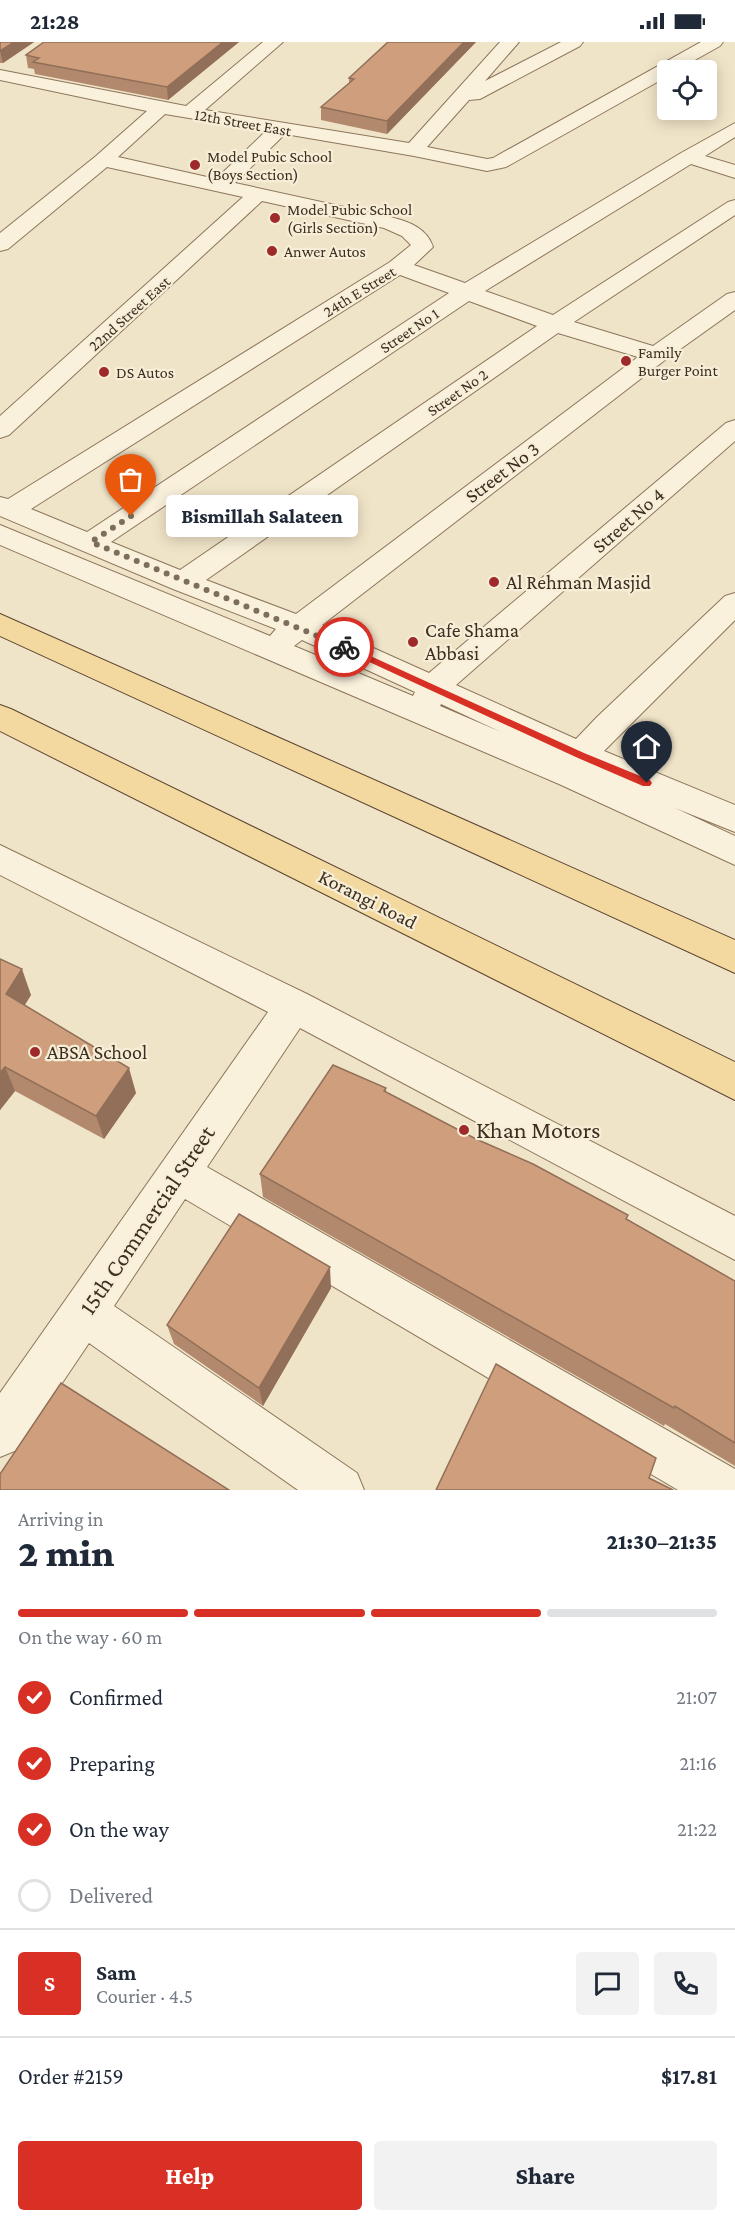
<!DOCTYPE html>
<meta charset="utf-8">
<style>
:root{--surface:#fff;--page:#f2f2f3;--text:#1f2937;--muted:#747a83;--line:#e0e1e3;--accent:#d93025}
body{margin:0;font-family:"Crimson Pro",serif;background:var(--page);color:var(--text);height:100vh;display:flex;flex-direction:column;font-size:22px;white-space:nowrap}
*{box-sizing:border-box;margin:0}
p{font-size:20px;color:var(--muted)}
.icon{flex:none;width:33px;height:33px;fill:none;stroke:currentColor;stroke-width:2;stroke-linecap:round;stroke-linejoin:round}
.map{position:relative;height:1448px;overflow:hidden}
.panel{display:flex;flex-direction:column;background:var(--surface);flex:1}
.panel>*{flex:none}
.buttons{position:absolute;left:657px;top:18px;display:grid;gap:12px}
.buttons a{display:grid;place-items:center;width:60px;height:60px;border-radius:6px;background:var(--surface);box-shadow:0 3px 15px #0003;font-size:30px}
.pin{position:absolute;display:grid;place-items:center;width:51px;height:51px;color:#fff;margin:-62px -26px;border-radius:50% 50% 50% 0;rotate:-45deg;box-shadow:0 0 6px #0007}
.pin .icon{rotate:45deg}
.courier{position:absolute;display:grid;place-items:center;width:60px;height:60px;margin:-30px;border:4px solid #d93025;border-radius:50%;background:#fff;color:#222;box-shadow:0 2px 8px #0007}
.bubble{position:absolute;height:42px;border-radius:6px;background:var(--surface);box-shadow:0 3px 15px #0003;font-size:20px;font-weight:800;line-height:42px;text-align:center}
.headline em{font-style:normal;font-weight:800}
.headline div{display:flex;flex-direction:column-reverse}
.headline{display:flex;align-items:center;justify-content:space-between;height:102px;padding:0 18px}
h1{font-size:39px;font-weight:800;line-height:45px}
.bar{display:grid;grid-template-columns:repeat(4,1fr);gap:9px 6px;align-content:center;height:72px;padding:0 18px}
.bar i{height:8px;border-radius:4px;background:var(--line)}
.bar .current{background:var(--accent)}
.bar p{grid-column:span 4}
.line{display:flex;align-items:center;gap:15px;padding:0 18px;border-top:2px solid var(--line)}
.line div{flex:1}
.round{display:grid;place-items:center;flex:none;width:63px;height:63px;border-radius:6px;background:var(--page)}
ol{padding:0 18px;list-style:none}
li{display:flex;align-items:center;gap:18px;height:66px}
li p{margin-inline-start:auto}
li .icon{padding:6px;border-radius:50%;background:var(--accent);color:#fff;stroke-width:4}
li:last-child{color:var(--muted)}
li i{width:33px;height:33px;border:3px solid var(--line);border-radius:50%}
.primary-button{display:flex;gap:12px;margin-top:auto;padding:12px 18px}
.primary-button a{flex:1;height:69px;border-radius:6px;background:var(--accent);color:#fff;font-size:24px;font-weight:800;line-height:69px;text-align:center}
.primary-button a+a{background:var(--page);color:var(--text)}
.status{display:flex;justify-content:space-between;align-items:center;height:42px;padding:0 30px;background:var(--surface);direction:ltr}
.status svg{height:16px;fill:currentColor}
.map>svg:first-child{display:block}
.lines{fill:none;stroke-linecap:round;stroke-linejoin:round}
.minor-casing{stroke:#8d765c;stroke-width:2}
.major-casing{stroke:#5b4430;stroke-width:2}
.minor{fill:#faf1dc;fill-rule:evenodd}
.major{fill:#f3d9a0;fill-rule:evenodd}
.wall{fill:#b2896c}
.shaded-wall{fill:#916f58}
.building{fill:#cf9f7d;stroke:#916f58;stroke-width:1.5}
.route{fill:#d93025}
.done{stroke:#7c6e5b;stroke-width:6;stroke-dasharray:0 10.8}
.poi-dot{fill:#9e2a2b;stroke:#f7eed8;stroke-width:2}
.labels{text-anchor:middle;stroke-width:4.5;stroke-linejoin:round;paint-order:stroke}
.far-street-label{font-size:16px;fill:#3d2e20;stroke:#f7eed8}
.far-poi-label{font-size:16px;fill:#3d2e20;stroke:#f7eed8;text-anchor:start}
.street-label{font-size:20px;fill:#3d2e20;stroke:#f7eed8}
.poi-label{font-size:20px;fill:#3d2e20;stroke:#f7eed8;text-anchor:start}
.near-poi-label{font-size:24px;fill:#3d2e20;stroke:#f7eed8;text-anchor:start}
.near-street-label{font-size:24px;fill:#3d2e20;stroke:#f7eed8}
</style>
<div class="status"><b>21:28</b><svg viewBox="0 0 49 12"><path d="M0 12V9h3v3zM5 12V6h3v6zM10 12V3h3v9zM15 12V0h3v12zM26 1h20v11H26zM47 4h2v5h-2z"/></svg></div>
<div class="map">
<svg width="735" height="1448" viewBox="0 0 735 1448">
<rect width="100%" height="100%" fill="#f0e4c8"/>
<g class="lines">
<defs>
<path id="minor" d="M 263,0 L 283,0 L 205,68 L 409,101 L 500,0 L 519,0 L 485,39 L 561,0 L 583,0 L 580,4 L 480,57 L 469,58 L 427,105 L 487,117 L 493,116 L 701,0 L 723,0 L 720,4 L 677,28 L 668,28 L 668,34 L 506,125 L 487,129 L 414,114 L 285,92 L 235,141 L 390,175 C 408,179 427,186 433,205 L 414,223 L 465,241 L 681,111 L 735,81 L 735,95 L 705,114 L 735,123 L 735,136 L 691,122 L 485,249 L 553,273 L 728,160 L 735,158 L 735,173 L 574,280 L 653,304 L 727,252 L 735,250 L 735,268 L 665,318 L 322,583 L 429,631 L 726,381 L 735,378 L 735,399 L 456,643 L 576,697 L 597,675 L 725,554 L 735,551 L 735,578 L 604,709 L 735,763 L 735,790 L 675,766 L 735,794 L 735,823 L 559,742 L 0,503 L 0,483 L 270,594 L 276,587 L 173,547 L 0,474 L 0,455 L 8,457 L 390,220 L 411,203 L 402,194 L 384,186 L 262,159 L 9,393 L 0,396 L 0,374 L 243,155 L 107,125 L 8,207 L 0,209 L 0,191 L 96,114 L 147,69 L 0,38 L 0,28 L 186,64 ZM 165,72 L 266,89 L 216,137 L 118,115 ZM 400,233 L 449,251 L 87,490 L 31,467 ZM 469,259 L 537,284 L 180,528 L 111,500 ZM 558,291 L 638,315 L 296,572 L 206,538 ZM 302,598 L 415,650 L 413,654 L 294,604 ZM 441,662 L 501,690 L 440,664 Z
M 0,803 L 307,952 L 735,1174 L 735,1218 L 300,986 L 207,1125 L 735,1427 L 735,1448 L 678,1448 L 185,1157 L 114,1264 L 357,1431 L 364,1448 L 298,1448 L 89,1301 L 17,1408 L 0,1415 L 0,1351 L 268,970 L 0,833 Z"/>
<path id="major" d="M 0,572 L 735,898 L 735,931 L 0,594 Z
M 0,663 L 11,667 L 735,1020 L 735,1058 L 0,689 Z"/>
</defs>
<!-- minor casing -->
<use href="#minor" class="minor-casing"/>
<!-- major casing -->
<use href="#major" class="major-casing"/>
<!-- minor -->
<use href="#minor" class="minor"/>
<!-- major -->
<use href="#major" class="major"/>
</g>
<!-- wall -->
<path class="wall" d="M 0,0 L 34,0 L 3,21 L 0,21 Z
M 239,0 L 168,58 L 35,32 L 34,27 L 28,26 L 26,13 Z
M 388,0 L 476,0 L 387,92 L 321,78 L 321,65 L 349,41 L 349,36 Z
M 0,917 L 31,953 L 25,963 L 136,1051 L 104,1097 L 15,1049 L 0,1068 Z
M 386,1046 L 386,1050 L 627,1177 L 735,1239 L 735,1424 L 665,1382 L 664,1384 L 263,1155 L 260,1132 Z
M 331,1246 L 263,1364 L 174,1302 L 167,1283 Z"/>
<!-- shaded-wall -->
<path class="shaded-wall" d="M 14,0 L 34,0 L 3,21 L 0,9 Z
M 223,0 L 239,0 L 168,58 L 167,45 Z
M 464,0 L 476,0 L 387,92 L 387,79 Z
M 22,927 L 31,953 L 15,977 L 6,952 Z
M 5,1025 L 15,1049 L 0,1068 L 0,1031 Z
M 129,1026 L 136,1051 L 104,1097 L 96,1074 Z
M 330,1225 L 331,1246 L 263,1364 L 259,1346 Z"/>
<!-- building -->
<path class="building" d="M 0,0 L 14,0 L 0,9 Z
M 44,0 L 223,0 L 167,45 L 33,20 L 39,16 L 26,13 Z
M 388,0 L 464,0 L 387,79 L 321,65 L 354,37 L 349,36 Z
M 0,917 L 22,927 L 6,952 L 129,1026 L 96,1074 L 5,1025 L 0,1031 Z
M 333,1023 L 386,1046 L 384,1049 L 476,1097 L 533,1122 L 628,1173 L 626,1177 L 735,1239 L 735,1401 L 675,1364 L 674,1366 L 260,1132 Z
M 239,1172 L 330,1225 L 259,1346 L 167,1283 Z
M 496,1322 L 656,1416 L 649,1436 L 673,1448 L 436,1448 Z
M 61,1341 L 229,1448 L 0,1448 L 0,1432 Z"/>
<!-- route -->
<path class="route" d="M 344,602 L 584,711 L 650,738 L 652,741 L 650,744 L 643,744 L 578,716 L 341,607 L 341,603 Z"/>
<g class="lines">
<!-- done -->
<path class="done" d="M 131,474 L 91,500 L 344,605"/>
</g>
<!-- markers -->
<g class="poi-dot">
<circle cx="195" cy="123" r="6"/>
<circle cx="275" cy="176" r="6"/>
<circle cx="272" cy="209" r="6"/>
<circle cx="626" cy="319" r="6"/>
<circle cx="104" cy="330" r="6"/>
<circle cx="494" cy="540" r="6"/>
<circle cx="413" cy="600" r="6"/>
<circle cx="35" cy="1010" r="6"/>
<circle cx="464" cy="1088" r="6"/>
</g>
<g class="labels">
<!-- far-street labels -->
<g class="far-street-label">
<text transform="translate(243 80) rotate(10)" y="6">12th Street East</text>
<text transform="translate(359 249) rotate(-32)" y="6">24th E Street</text>
<text transform="translate(129 271) rotate(-42)" y="6">22nd Street East</text>
<text transform="translate(409 288) rotate(-34)" y="6">Street No 1</text>
<text transform="translate(457 350) rotate(-35)" y="6">Street No 2</text>
</g>
<!-- far-poi labels -->
<g class="far-poi-label">
<text x="207" y="120">Model Pubic School<tspan x="207" dy="18">(Boys Section)</tspan></text>
<text x="287" y="173">Model Pubic School<tspan x="287" dy="18">(Girls Section)</tspan></text>
<text x="284" y="215">Anwer Autos</text>
<text x="638" y="316">Family<tspan x="638" dy="18">Burger Point</tspan></text>
<text x="116" y="336">DS Autos</text>
</g>
<!-- street labels -->
<g class="street-label">
<text transform="translate(502 430) rotate(-37)" y="7">Street No 3</text>
<text transform="translate(628 478) rotate(-41)" y="7">Street No 4</text>
<text transform="translate(368 857) rotate(27)" y="7">Korangi Road</text>
</g>
<!-- poi labels -->
<g class="poi-label">
<text x="506" y="547">Al Rehman Masjid</text>
<text x="425" y="595">Cafe Shama<tspan x="425" dy="23">Abbasi</tspan></text>
<text x="47" y="1017">ABSA School</text>
</g>
<!-- near-poi labels -->
<g class="near-poi-label">
<text x="476" y="1096">Khan Motors</text>
</g>
<!-- near-street labels -->
<g class="near-street-label">
<text transform="translate(147 1178) rotate(-56)" y="8">15th Commercial Street</text>
</g>
</g>
</svg>
<div class="buttons">
<a><svg class="icon" aria-label="locate" viewBox="0 0 24 24"><circle cx="12" cy="12" r="6"/><path d="M12 2v4M12 18v4M2 12h4M18 12h4"/></svg></a>
</div>
<div class="pin" style="left:131px;top:474px;background:#ea580c"><svg class="icon" aria-label="bag" viewBox="0 0 24 24"><path d="M5 8h14l-1 12H6zM9 8a3 3 0 0 1 6 0"/></svg></div>
<div class="pin" style="left:647px;top:741px;background:#1f2937"><svg class="icon" aria-label="home" viewBox="0 0 24 24"><path d="M3 11l9-7 9 7M6 9v11h12V9"/></svg></div>
<div class="courier" style="left:344px;top:605px"><svg class="icon" aria-label="bike" viewBox="0 0 24 24"><circle cx="6" cy="16" r="4"/><circle cx="18" cy="16" r="4"/><path d="M6 16l4-8h5l3 8M10 8l3 8H6M13 5h3"/></svg></div>
<div class="bubble" style="left:166px;top:453px;width:192px">Bismillah Salateen</div>
</div>
<section class="panel">
<div class="headline"><div><h1>2 min</h1><p>Arriving in</p></div><em>21:30–21:35</em></div>
<div class="bar"><i class="current"></i><i class="current"></i><i class="current"></i><i></i><p>On the way · 60 m</p></div>
<ol>
<li><svg class="icon" aria-label="check" viewBox="0 0 24 24"><path d="M5 12l5 5 9-10"/></svg>Confirmed<p>21:07</p></li>
<li><svg class="icon" aria-label="check" viewBox="0 0 24 24"><path d="M5 12l5 5 9-10"/></svg>Preparing<p>21:16</p></li>
<li><svg class="icon" aria-label="check" viewBox="0 0 24 24"><path d="M5 12l5 5 9-10"/></svg>On the way<p>21:22</p></li>
<li><i></i>Delivered</li>
</ol>
<div class="line" style="height:108px"><b class="round" style="background:var(--accent);color:#fff">S</b><div><b>Sam</b><p>Courier · 4.5</p></div><a class="round"><svg class="icon" aria-label="chat" viewBox="0 0 24 24"><path d="M4 5h16v11H9l-5 4z"/></svg></a><a class="round"><svg class="icon" aria-label="phone" viewBox="0 0 24 24"><path d="M5 4h4l2 5-3 2q2 4 5 5l2-3 5 2v4C11 20 4 13 5 4z"/></svg></a></div>
<div class="line" style="height:78px"><div>Order #2159</div><b>$17.81</b></div>
<div class="primary-button"><a>Help</a><a>Share</a></div>
</section>
